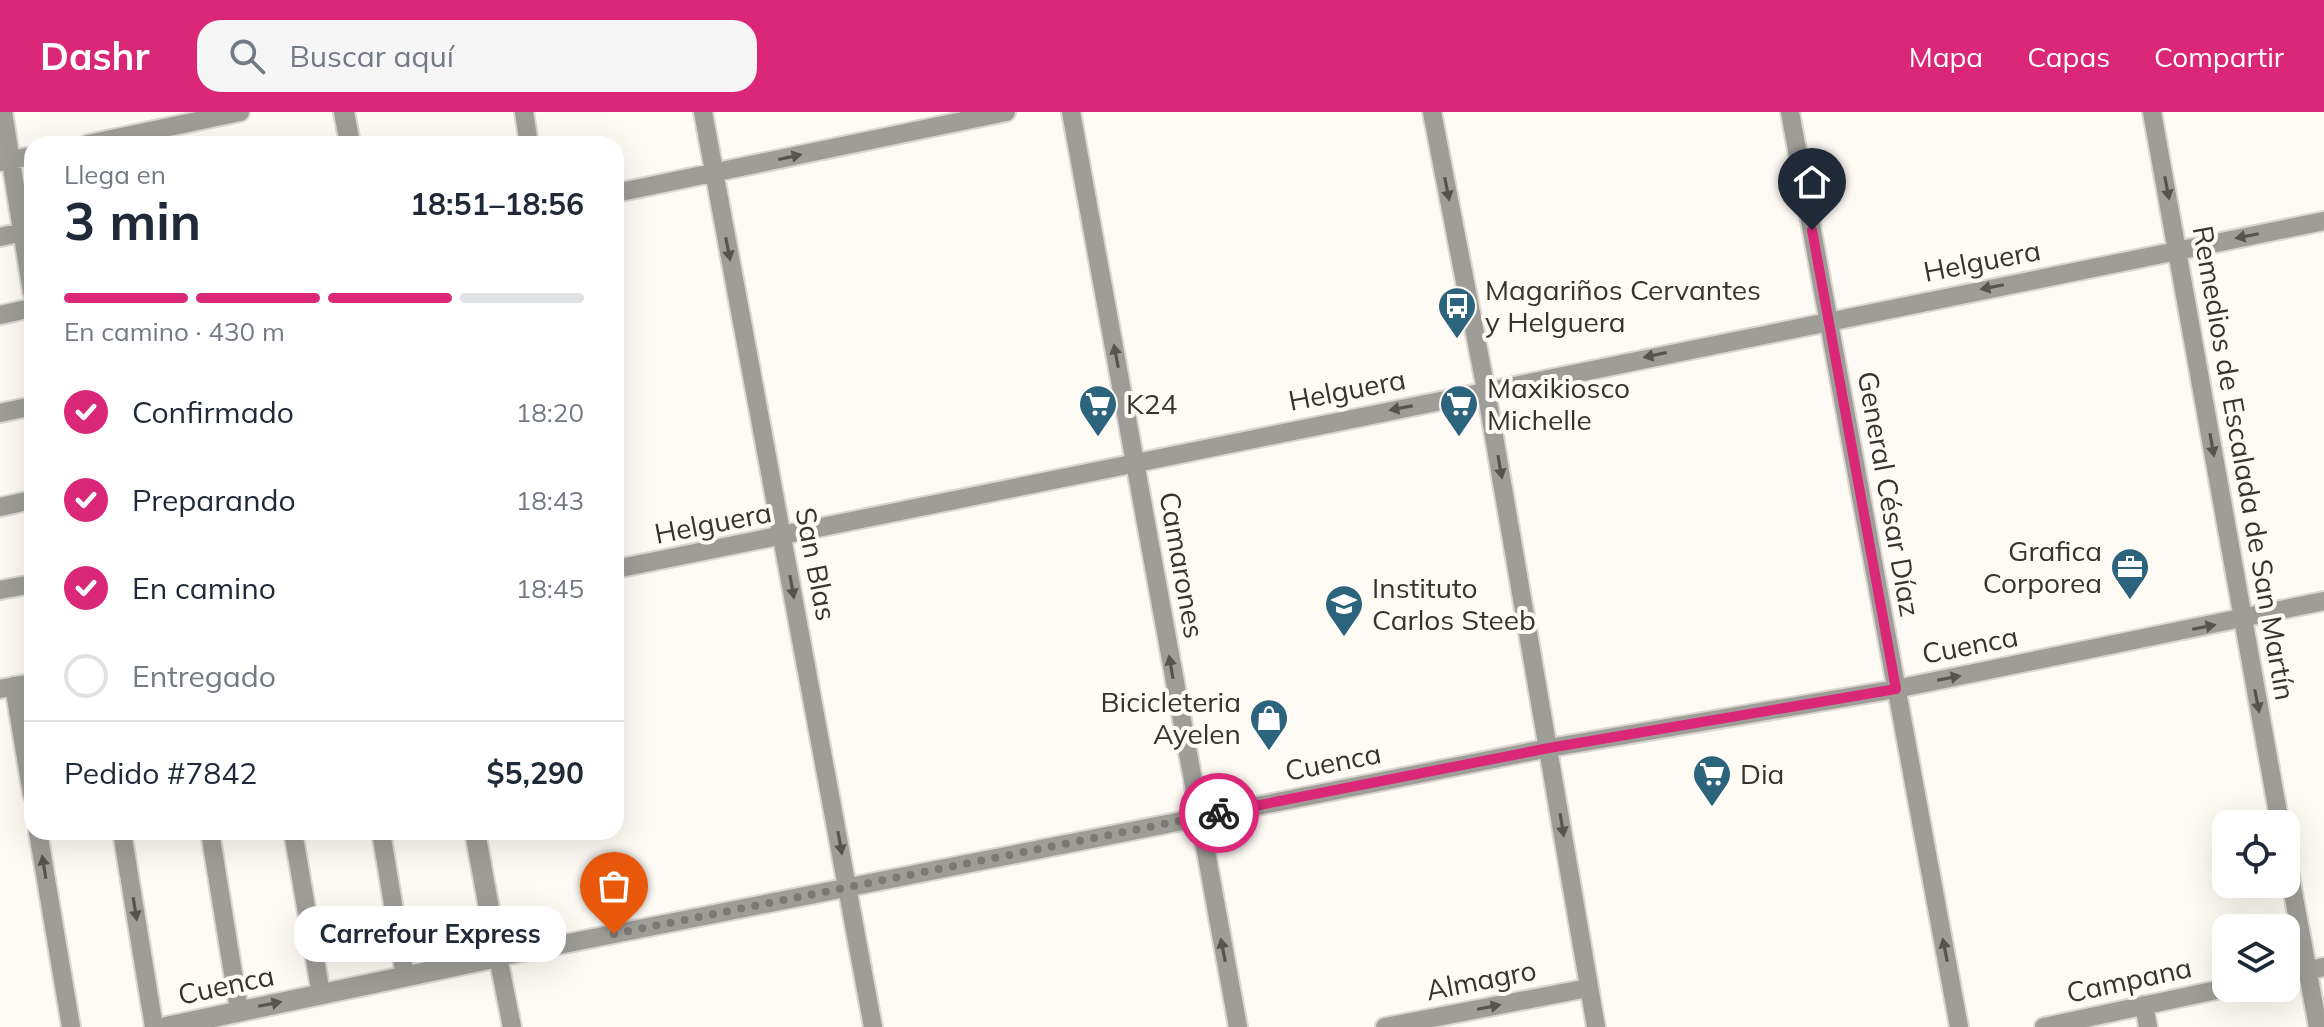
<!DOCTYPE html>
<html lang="es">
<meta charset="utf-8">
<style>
:root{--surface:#fff;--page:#f6f6f7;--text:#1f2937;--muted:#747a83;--line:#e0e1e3;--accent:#db2777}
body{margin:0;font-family:Mulish,sans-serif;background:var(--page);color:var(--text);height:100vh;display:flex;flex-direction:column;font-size:30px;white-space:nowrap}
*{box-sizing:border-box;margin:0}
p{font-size:26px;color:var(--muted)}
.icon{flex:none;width:44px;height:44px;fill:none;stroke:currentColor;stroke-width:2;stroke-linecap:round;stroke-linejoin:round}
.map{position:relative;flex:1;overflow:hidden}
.drawer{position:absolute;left:24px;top:24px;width:600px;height:704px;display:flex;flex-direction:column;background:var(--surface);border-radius:24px;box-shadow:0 8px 32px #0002}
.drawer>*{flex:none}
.controls{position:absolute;left:2212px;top:698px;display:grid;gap:16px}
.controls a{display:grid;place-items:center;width:88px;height:88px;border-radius:16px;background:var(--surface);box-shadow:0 8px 32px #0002;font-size:40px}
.pin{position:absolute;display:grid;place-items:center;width:68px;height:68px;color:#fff;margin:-82px -34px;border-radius:50% 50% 50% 0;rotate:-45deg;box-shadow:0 0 8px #0007}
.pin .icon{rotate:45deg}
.courier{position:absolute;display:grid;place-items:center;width:80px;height:80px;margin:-40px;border:6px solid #db2777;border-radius:50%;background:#fff;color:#222;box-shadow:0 2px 10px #0007}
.bubble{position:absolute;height:56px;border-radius:24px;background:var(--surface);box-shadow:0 8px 32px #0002;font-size:26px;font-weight:700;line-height:56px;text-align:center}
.summary em{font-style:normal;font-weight:700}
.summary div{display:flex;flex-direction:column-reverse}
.summary{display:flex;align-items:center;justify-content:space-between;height:136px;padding:0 40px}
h1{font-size:52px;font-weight:700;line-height:60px}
.bar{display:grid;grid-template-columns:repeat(4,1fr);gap:12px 8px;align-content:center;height:96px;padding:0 40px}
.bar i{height:10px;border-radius:6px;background:var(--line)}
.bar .on{background:var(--accent)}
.bar p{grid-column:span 4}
.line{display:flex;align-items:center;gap:20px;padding:0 40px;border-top:2px solid var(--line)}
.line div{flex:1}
ol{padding:0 40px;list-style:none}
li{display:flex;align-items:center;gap:24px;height:88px}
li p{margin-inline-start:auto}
li .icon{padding:8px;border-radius:50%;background:var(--accent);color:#fff;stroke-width:4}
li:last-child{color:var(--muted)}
li i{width:44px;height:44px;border:4px solid var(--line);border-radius:50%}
header{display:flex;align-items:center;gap:48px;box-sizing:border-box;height:112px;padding:0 40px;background:var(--accent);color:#fff}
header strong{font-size:38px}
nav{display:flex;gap:44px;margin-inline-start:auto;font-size:28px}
.search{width:560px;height:72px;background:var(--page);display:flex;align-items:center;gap:20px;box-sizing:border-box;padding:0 28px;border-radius:24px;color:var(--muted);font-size:30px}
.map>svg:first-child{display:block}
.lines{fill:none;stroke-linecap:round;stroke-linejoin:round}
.minor-casing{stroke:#dad6d1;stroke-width:22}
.tertiary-casing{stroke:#dad6d1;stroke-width:24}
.minor{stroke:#9f9d98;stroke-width:18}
.tertiary{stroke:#9f9d98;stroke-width:20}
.oneway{fill:#56544f}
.done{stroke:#7c7975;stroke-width:8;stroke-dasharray:0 14.4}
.route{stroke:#db2777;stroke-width:10}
.labels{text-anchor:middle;stroke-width:8;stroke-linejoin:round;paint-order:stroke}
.street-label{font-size:28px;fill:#363430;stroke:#fefaf4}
.poi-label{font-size:28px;fill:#363430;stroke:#fefaf4;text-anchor:start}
</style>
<header>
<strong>Dashr</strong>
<div class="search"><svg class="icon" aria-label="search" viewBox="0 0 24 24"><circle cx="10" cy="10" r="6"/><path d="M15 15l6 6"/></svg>Buscar aquí</div>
<nav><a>Mapa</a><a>Capas</a><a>Compartir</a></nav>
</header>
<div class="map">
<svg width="2324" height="915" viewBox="0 0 2324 915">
<rect width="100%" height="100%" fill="#fefaf4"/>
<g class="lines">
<defs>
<path id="minor" d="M 3,0 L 32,180
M 524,0 L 529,32
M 703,0 L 873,915
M 1071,0 L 1238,915
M 1432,0 L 1486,278 L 1596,915
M 1790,0 L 1959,915
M 2152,0 L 2280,712
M 88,32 L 240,0
M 0,50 L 32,44
M 616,81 L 1006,0
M 0,125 L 32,118
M 0,203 L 32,196
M 0,301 L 32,294
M 0,395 L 32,388
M 616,457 L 2324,109
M 0,478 L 32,472
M 14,574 L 32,682
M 0,577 L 32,571
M 38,720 L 71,915
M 122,720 L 154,915
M 210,720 L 239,898
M 293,720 L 321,882
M 381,720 L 405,864
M 2286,743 L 2318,915
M 2286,863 L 2324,855
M 2144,893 L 2148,915
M 512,915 L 498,845 L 1549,636 L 1896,577 L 2324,489
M 1385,915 L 1588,876
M 2044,915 L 2226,876"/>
<path id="tertiary" d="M 344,0 L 350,32
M 166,915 L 498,845 L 475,720"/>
</defs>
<!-- minor casing -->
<use href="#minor" class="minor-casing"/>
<!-- tertiary casing -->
<use href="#tertiary" class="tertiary-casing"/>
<!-- minor -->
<use href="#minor" class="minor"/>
<!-- tertiary -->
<use href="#tertiary" class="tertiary"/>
</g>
<!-- one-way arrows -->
<defs><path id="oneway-solid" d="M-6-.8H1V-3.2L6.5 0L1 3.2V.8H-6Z" transform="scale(2)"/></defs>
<g class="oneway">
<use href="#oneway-solid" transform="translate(790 45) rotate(-12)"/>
<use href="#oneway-solid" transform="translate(2167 76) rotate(79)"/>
<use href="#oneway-solid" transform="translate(1447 77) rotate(79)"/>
<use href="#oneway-solid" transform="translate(2247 124) rotate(169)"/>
<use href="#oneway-solid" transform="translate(728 137) rotate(79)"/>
<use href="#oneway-solid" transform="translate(1992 175) rotate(169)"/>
<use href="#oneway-solid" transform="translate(1655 243) rotate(168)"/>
<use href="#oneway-solid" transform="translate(1116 244) rotate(-101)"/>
<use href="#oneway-solid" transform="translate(1401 296) rotate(169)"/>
<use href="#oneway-solid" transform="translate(2212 333) rotate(80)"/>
<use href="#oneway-solid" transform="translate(1500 355) rotate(80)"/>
<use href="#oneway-solid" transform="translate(792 475) rotate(80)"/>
<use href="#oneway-solid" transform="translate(2204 515) rotate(-11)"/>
<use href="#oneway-solid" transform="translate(1171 555) rotate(-100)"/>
<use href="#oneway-solid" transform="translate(1949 566) rotate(-11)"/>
<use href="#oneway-solid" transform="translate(2257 589) rotate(79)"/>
<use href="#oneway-solid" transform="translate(1562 713) rotate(81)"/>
<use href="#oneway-solid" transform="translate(840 731) rotate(80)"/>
<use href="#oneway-solid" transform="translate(44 755) rotate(-99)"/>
<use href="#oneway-solid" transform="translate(135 797) rotate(81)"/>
<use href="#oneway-solid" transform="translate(1223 838) rotate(-101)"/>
<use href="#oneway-solid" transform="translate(1945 838) rotate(-101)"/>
<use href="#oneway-solid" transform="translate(270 892) rotate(-11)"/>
<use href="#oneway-solid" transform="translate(1489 895) rotate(-11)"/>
</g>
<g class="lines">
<!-- done -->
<path class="done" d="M 614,822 L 1219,701"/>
<!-- route -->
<path class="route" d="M 1219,701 L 1549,636 L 1896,577 L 1812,118"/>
</g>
<!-- icons -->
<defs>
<symbol id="bus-pin" viewBox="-11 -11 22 30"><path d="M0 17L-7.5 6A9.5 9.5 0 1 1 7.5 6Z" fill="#2c637d" stroke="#fefaf4"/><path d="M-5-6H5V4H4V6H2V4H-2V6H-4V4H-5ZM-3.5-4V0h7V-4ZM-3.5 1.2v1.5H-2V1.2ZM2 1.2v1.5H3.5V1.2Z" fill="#fff"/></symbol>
<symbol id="supermarket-pin" viewBox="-11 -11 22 30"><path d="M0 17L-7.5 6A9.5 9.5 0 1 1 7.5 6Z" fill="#2c637d" stroke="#fefaf4"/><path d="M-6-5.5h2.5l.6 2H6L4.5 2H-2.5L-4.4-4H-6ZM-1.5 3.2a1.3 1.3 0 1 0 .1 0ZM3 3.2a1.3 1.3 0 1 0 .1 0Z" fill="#fff"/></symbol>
<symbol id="office-pin" viewBox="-11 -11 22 30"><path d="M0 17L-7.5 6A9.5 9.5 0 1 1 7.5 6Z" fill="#2c637d" stroke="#fefaf4"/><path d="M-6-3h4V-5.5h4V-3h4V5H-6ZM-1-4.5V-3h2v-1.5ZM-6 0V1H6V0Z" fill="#fff"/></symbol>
<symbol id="school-pin" viewBox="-11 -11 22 30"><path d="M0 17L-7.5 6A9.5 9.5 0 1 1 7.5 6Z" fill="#2c637d" stroke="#fefaf4"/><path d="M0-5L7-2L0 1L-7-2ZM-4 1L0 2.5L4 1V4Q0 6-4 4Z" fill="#fff"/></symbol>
<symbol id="shop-pin" viewBox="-11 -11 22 30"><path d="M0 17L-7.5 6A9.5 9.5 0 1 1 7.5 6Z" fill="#2c637d" stroke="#fefaf4"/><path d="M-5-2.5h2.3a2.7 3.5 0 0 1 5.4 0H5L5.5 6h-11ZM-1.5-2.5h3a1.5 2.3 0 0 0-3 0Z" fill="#fff"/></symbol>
</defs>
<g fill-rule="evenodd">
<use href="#bus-pin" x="1435" y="172" width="44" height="60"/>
<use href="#supermarket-pin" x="1076" y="270" width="44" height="60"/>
<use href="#supermarket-pin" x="1437" y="270" width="44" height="60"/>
<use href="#office-pin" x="2108" y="433" width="44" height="60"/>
<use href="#school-pin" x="1322" y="470" width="44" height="60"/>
<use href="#shop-pin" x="1247" y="584" width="44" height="60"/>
<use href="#supermarket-pin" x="1690" y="640" width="44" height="60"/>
</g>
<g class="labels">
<!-- street labels -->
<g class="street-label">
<text transform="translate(1982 149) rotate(-11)" y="10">Helguera</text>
<text transform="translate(1347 278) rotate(-11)" y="10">Helguera</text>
<text transform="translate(2244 351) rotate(80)" y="10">Remedios de Escalada de San Martín</text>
<text transform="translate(1889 382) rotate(80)" y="10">General César Díaz</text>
<text transform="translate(713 411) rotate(-11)" y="10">Helguera</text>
<text transform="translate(816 452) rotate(79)" y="10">San Blas</text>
<text transform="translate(1182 453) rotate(80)" y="10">Camarones</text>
<text transform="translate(1970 533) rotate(-11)" y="10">Cuenca</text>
<text transform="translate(1333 650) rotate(-11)" y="10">Cuenca</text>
<text transform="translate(1481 868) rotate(-11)" y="10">Almagro</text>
<text transform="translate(2129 868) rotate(-12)" y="10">Campana</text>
<text transform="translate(226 873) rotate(-12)" y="10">Cuenca</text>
</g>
<!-- poi labels -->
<g class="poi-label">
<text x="1485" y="188">Magariños Cervantes<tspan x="1485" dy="32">y Helguera</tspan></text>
<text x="1487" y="286">Maxikiosco<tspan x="1487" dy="32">Michelle</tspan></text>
<text x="1126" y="302">K24</text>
<text x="2102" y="449" text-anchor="end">Grafica<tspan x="2102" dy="32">Corporea</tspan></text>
<text x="1372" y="486">Instituto<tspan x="1372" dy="32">Carlos Steeb</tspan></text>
<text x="1241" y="600" text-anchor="end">Bicicleteria<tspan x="1241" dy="32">Ayelen</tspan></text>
<text x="1740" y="672">Dia</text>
</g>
</g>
</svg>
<div class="controls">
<a><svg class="icon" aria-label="locate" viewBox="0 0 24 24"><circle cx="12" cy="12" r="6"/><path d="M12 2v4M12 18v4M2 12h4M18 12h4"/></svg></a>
<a><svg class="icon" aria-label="layers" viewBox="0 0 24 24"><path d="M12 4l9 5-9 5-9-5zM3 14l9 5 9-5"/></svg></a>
</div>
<div class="pin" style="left:614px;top:822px;background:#ea580c"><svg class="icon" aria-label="bag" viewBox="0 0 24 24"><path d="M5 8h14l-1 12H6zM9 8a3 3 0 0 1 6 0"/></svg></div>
<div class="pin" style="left:1812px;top:118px;background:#1f2937"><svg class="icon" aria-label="home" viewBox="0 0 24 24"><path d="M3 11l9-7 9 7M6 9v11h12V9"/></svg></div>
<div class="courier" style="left:1219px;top:701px"><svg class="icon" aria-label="bike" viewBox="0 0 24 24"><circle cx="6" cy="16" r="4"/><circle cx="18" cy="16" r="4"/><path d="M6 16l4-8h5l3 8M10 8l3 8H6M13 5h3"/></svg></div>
<div class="bubble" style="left:294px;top:794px;width:272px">Carrefour Express</div>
<section class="drawer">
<div class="summary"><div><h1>3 min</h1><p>Llega en</p></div><em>18:51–18:56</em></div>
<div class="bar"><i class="on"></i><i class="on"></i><i class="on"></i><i></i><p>En camino · 430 m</p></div>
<ol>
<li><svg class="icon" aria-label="check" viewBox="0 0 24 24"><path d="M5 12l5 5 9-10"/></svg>Confirmado<p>18:20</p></li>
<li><svg class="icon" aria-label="check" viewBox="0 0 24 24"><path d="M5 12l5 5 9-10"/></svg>Preparando<p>18:43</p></li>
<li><svg class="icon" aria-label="check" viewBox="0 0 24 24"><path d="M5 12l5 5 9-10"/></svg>En camino<p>18:45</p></li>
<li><i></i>Entregado</li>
</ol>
<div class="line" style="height:104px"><div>Pedido #7842</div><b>$5,290</b></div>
</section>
</div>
